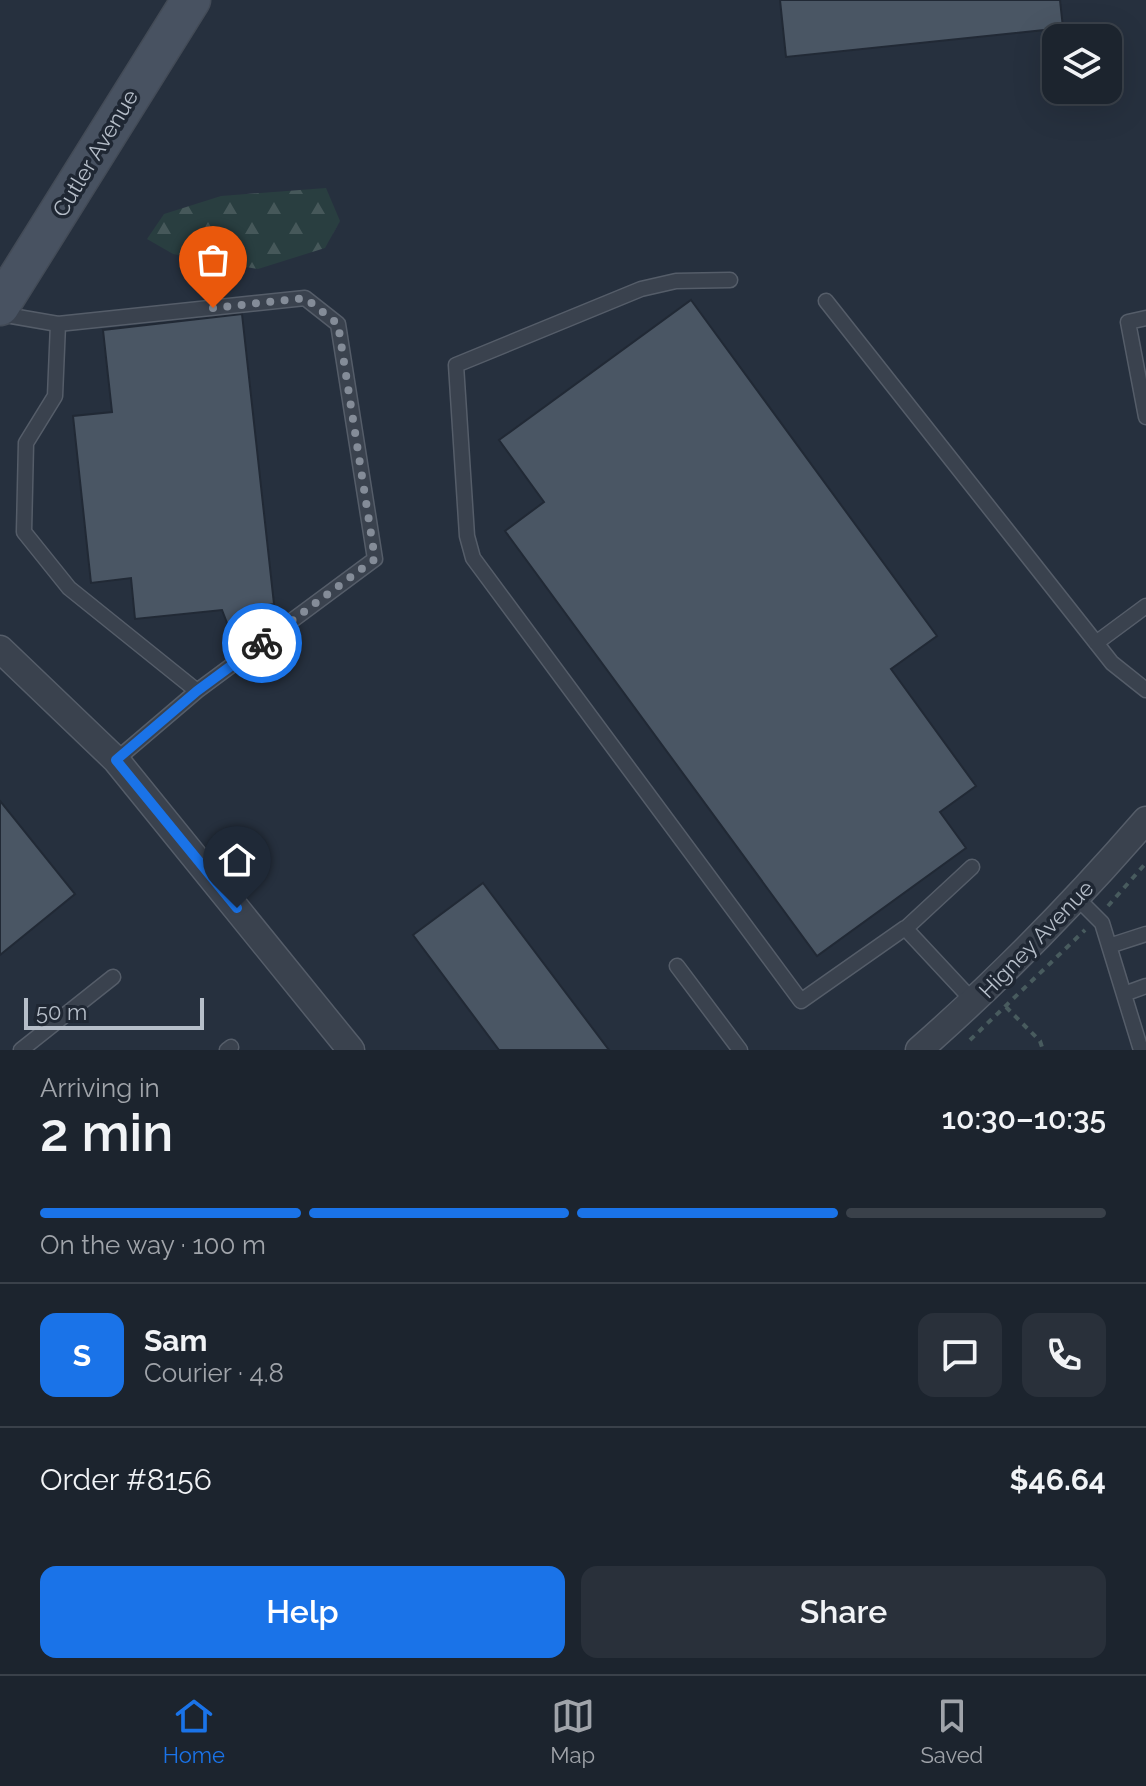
<!DOCTYPE html>
<meta charset="utf-8">
<style>
:root{--surface:#1c242e;--page:#29303a;--text:#f1f3f6;--muted:#a0a4aa;--line:#3a414a;--accent:#1a73e8}
body{margin:0;font-family:Raleway,sans-serif;background:var(--page);color:var(--text);height:100vh;display:flex;flex-direction:column;font-size:30px;white-space:nowrap}
*{box-sizing:border-box;margin:0}
p{font-size:26px;color:var(--muted)}
.icon{flex:none;width:44px;height:44px;fill:none;stroke:currentColor;stroke-width:2;stroke-linecap:round;stroke-linejoin:round}
.map{position:relative;height:1050px;overflow:hidden}
.side{display:flex;flex-direction:column;background:var(--surface);flex:1}
.side>*{flex:none}
.controls{position:absolute;left:1042px;top:24px;display:grid;gap:16px}
.controls a{display:grid;place-items:center;width:80px;height:80px;border-radius:16px;background:var(--surface);box-shadow:0 8px 32px #0002,0 0 0 2px var(--line);font-size:40px}
.scale{position:absolute;left:24px;bottom:20px;width:180px;box-sizing:border-box;padding-left:8px;border:4px solid #b6bec9;border-top:0;font-size:22px;line-height:28px;white-space:nowrap;color:#b6bec9;-webkit-text-stroke:6px #1f2733;paint-order:stroke}
.pin{position:absolute;display:grid;place-items:center;width:68px;height:68px;color:#fff;margin:-82px -34px;border-radius:50% 50% 50% 0;rotate:-45deg;box-shadow:0 0 8px #0007}
.pin .icon{rotate:45deg}
.courier{position:absolute;display:grid;place-items:center;width:80px;height:80px;margin:-40px;border:6px solid #1a73e8;border-radius:50%;background:#fff;color:#222;box-shadow:0 2px 10px #0007}
.headline em{font-style:normal;font-weight:600}
.headline div{display:flex;flex-direction:column-reverse}
.headline{display:flex;align-items:center;justify-content:space-between;height:136px;padding:0 40px}
h1{font-size:52px;font-weight:600;line-height:60px}
.bar{display:grid;grid-template-columns:repeat(4,1fr);gap:12px 8px;align-content:center;height:96px;padding:0 40px}
.bar i{height:10px;border-radius:6px;background:var(--line)}
.bar .selected{background:var(--accent)}
.bar p{grid-column:span 4}
.line{display:flex;align-items:center;gap:20px;padding:0 40px;border-top:2px solid var(--line)}
.line div{flex:1}
.round{display:grid;place-items:center;flex:none;width:84px;height:84px;border-radius:16px;background:var(--page)}
.button{display:flex;gap:16px;margin-top:auto;padding:16px 40px}
.button a{flex:1;height:92px;border-radius:16px;background:var(--accent);color:#fff;font-size:32px;font-weight:600;line-height:92px;text-align:center}
.button a+a{background:var(--page);color:var(--text)}
.dock{display:flex;justify-content:space-around;align-items:center;height:112px;border-top:2px solid var(--line);background:var(--surface);font-size:22px;color:var(--muted)}
.dock a{display:grid;justify-items:center;gap:4px}
.dock .selected{color:var(--accent)}
.map>svg:first-child{display:block}
.forest{fill:url(#forest-firs)}
.building{fill:#4a5664;stroke:#212935;stroke-width:2}
.lines{fill:none;stroke-linecap:round;stroke-linejoin:round}
.lane-casing{stroke:#555d69;stroke-width:17}
.street-casing{stroke:#555d69;stroke-width:29}
.secondary-casing{stroke:#434b57;stroke-width:41}
.path{stroke:#485b5e;stroke-width:4;stroke-dasharray:6 6;stroke-linecap:butt}
.lane{stroke:#3a424e;stroke-width:14}
.street{stroke:#3a424e;stroke-width:26}
.secondary{stroke:#485261;stroke-width:38}
.done{stroke:#848c98;stroke-width:8;stroke-dasharray:0 14.4}
.route{stroke:#1a73e8;stroke-width:10}
.labels{text-anchor:middle;stroke-width:7;stroke-linejoin:round;paint-order:stroke}
.street-label{font-size:22px;fill:#b6bec9;stroke:#1f2733}
</style>
<div class="map">
<svg width="1146" height="1050" viewBox="0 0 1146 1050">
<defs>
<pattern id="forest-firs" width="22" height="20" patternUnits="userSpaceOnUse" patternTransform="scale(2)"><rect width="22" height="20" fill="#293e40"/><path d="M5 1l3.5 6h-7zM16 11l3.5 6h-7z" fill="#46585a"/></pattern>
</defs>
<rect width="100%" height="100%" fill="#26303e"/>
<!-- forest -->
<path class="forest" d="M 326,188 L 340,221 L 325,248 L 258,269 L 173,254 L 147,239 L 164,214 L 221,196 Z"/>
<!-- building -->
<path class="building" d="M 780,0 L 1060,0 L 1063,28 L 786,57 Z
M 691,300 L 937,636 L 891,669 L 976,786 L 940,812 L 966,848 L 817,956 L 505,531 L 544,502 L 499,440 Z
M 242,314 L 274,604 L 267,605 L 268,611 L 229,628 L 222,610 L 135,619 L 131,578 L 91,583 L 73,416 L 112,412 L 103,330 Z
M 0,801 L 75,894 L 0,955 Z
M 483,883 L 609,1050 L 499,1050 L 413,935 Z"/>
<g class="lines">
<defs>
<path id="lane" d="M 730,280 L 676,281 L 641,289 L 456,365 L 467,536 L 473,558 L 801,1001 L 905,928 L 974,1002
M 826,301 L 1112,663 L 1146,690
M 0,314 L 58,324 L 305,298 L 338,324 L 375,559 L 197,691 L 116,760
M 1146,318 L 1128,322 L 1146,417
M 58,324 L 55,396 L 26,443 L 24,532 L 69,588 L 197,691
M 1096,643 L 1146,606
M 1078,899 L 1102,923 L 1141,1050
M 905,929 L 972,867
M 1109,946 L 1146,934
M 677,966 L 740,1050
M 1124,994 L 1146,986
M 21,1050 L 113,977
M 227,1050 L 231,1047"/>
<path id="street" d="M 0,649 L 116,760 L 351,1050
M 919,1050 C 1001,978 1075,902 1146,820"/>
<path id="secondary" d="M 0,306 L 191,0"/>
</defs>
<!-- lane casing -->
<use href="#lane" class="lane-casing"/>
<!-- street casing -->
<use href="#street" class="street-casing"/>
<!-- secondary casing -->
<use href="#secondary" class="secondary-casing"/>
<!-- path -->
<path class="path" d="M 1108,906 L 1146,863
M 1006,1007 L 1040,1041 L 1043,1050
M 970,1040 L 1085,930"/>
<!-- lane -->
<use href="#lane" class="lane"/>
<!-- street -->
<use href="#street" class="street"/>
<!-- secondary -->
<use href="#secondary" class="secondary"/>
</g>
<g class="lines">
<!-- done -->
<path class="done" d="M 213,308 L 305,298 L 338,324 L 375,559 L 262,643"/>
<!-- route -->
<path class="route" d="M 237,908 L 116,760 L 197,691 L 262,643"/>
</g>
<g class="labels">
<!-- street labels -->
<g class="street-label">
<text transform="translate(95 153) rotate(-59)" y="8">Cutler Avenue</text>
<text transform="translate(1036 939) rotate(-46)" y="8">Higney Avenue</text>
</g>
</g>
</svg>
<div class="controls">
<a><svg class="icon" aria-label="layers" viewBox="0 0 24 24"><path d="M12 4l9 5-9 5-9-5zM3 14l9 5 9-5"/></svg></a>
</div>
<div class="scale">50 m</div>
<div class="pin" style="left:213px;top:308px;background:#ea580c"><svg class="icon" aria-label="bag" viewBox="0 0 24 24"><path d="M5 8h14l-1 12H6zM9 8a3 3 0 0 1 6 0"/></svg></div>
<div class="pin" style="left:237px;top:908px;background:#1f2937"><svg class="icon" aria-label="home" viewBox="0 0 24 24"><path d="M3 11l9-7 9 7M6 9v11h12V9"/></svg></div>
<div class="courier" style="left:262px;top:643px"><svg class="icon" aria-label="bike" viewBox="0 0 24 24"><circle cx="6" cy="16" r="4"/><circle cx="18" cy="16" r="4"/><path d="M6 16l4-8h5l3 8M10 8l3 8H6M13 5h3"/></svg></div>
</div>
<section class="side">
<div class="headline"><div><h1>2 min</h1><p>Arriving in</p></div><em>10:30–10:35</em></div>
<div class="bar"><i class="selected"></i><i class="selected"></i><i class="selected"></i><i></i><p>On the way · 100 m</p></div>
<div class="line" style="height:144px"><b class="round" style="background:var(--accent);color:#fff">S</b><div><b>Sam</b><p>Courier · 4.8</p></div><a class="round"><svg class="icon" aria-label="chat" viewBox="0 0 24 24"><path d="M4 5h16v11H9l-5 4z"/></svg></a><a class="round"><svg class="icon" aria-label="phone" viewBox="0 0 24 24"><path d="M5 4h4l2 5-3 2q2 4 5 5l2-3 5 2v4C11 20 4 13 5 4z"/></svg></a></div>
<div class="line" style="height:104px"><div>Order #8156</div><b>$46.64</b></div>
<div class="button"><a>Help</a><a>Share</a></div>
</section>
<nav class="dock">
<a class="selected"><svg class="icon" aria-label="home" viewBox="0 0 24 24"><path d="M3 11l9-7 9 7M6 9v11h12V9"/></svg>Home</a>
<a><svg class="icon" aria-label="map" viewBox="0 0 24 24"><path d="M3 6l6-2 6 2 6-2v14l-6 2-6-2-6 2zM9 4v14M15 6v14"/></svg>Map</a>
<a><svg class="icon" aria-label="saved" viewBox="0 0 24 24"><path d="M7 4h10v16l-5-4-5 4z"/></svg>Saved</a>
</nav>
